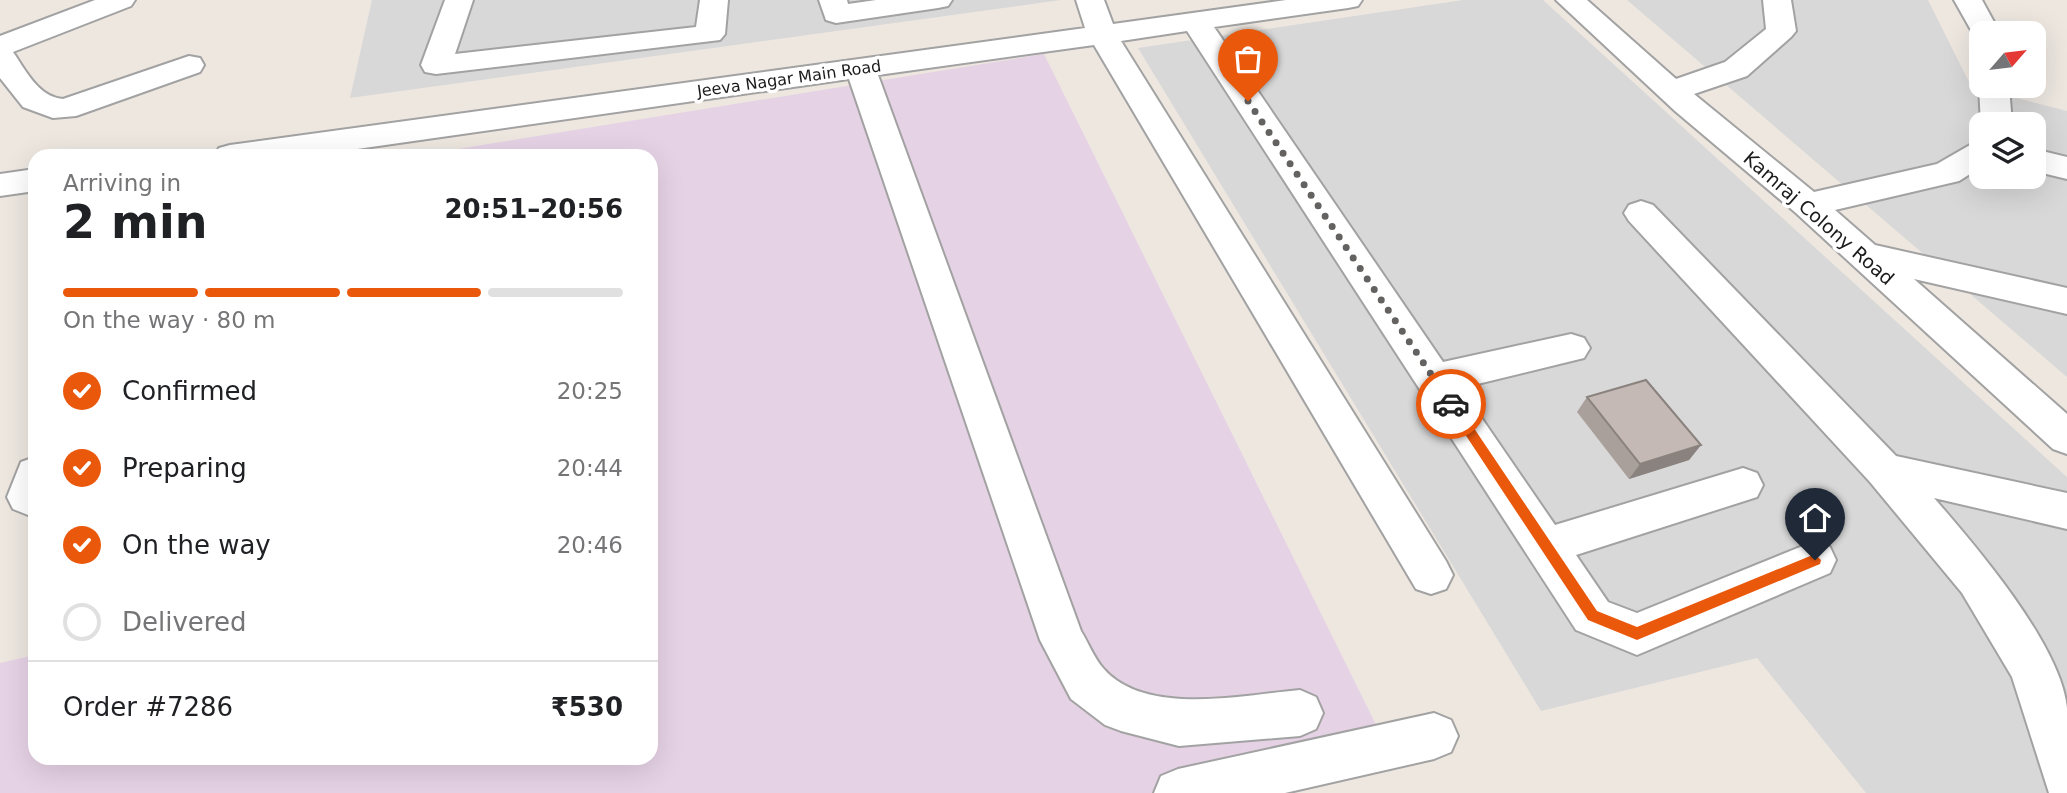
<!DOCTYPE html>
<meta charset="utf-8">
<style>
:root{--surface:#fff;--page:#f6f6f6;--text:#202124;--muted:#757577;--line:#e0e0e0;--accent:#ea580c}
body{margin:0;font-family:"DejaVu Sans",sans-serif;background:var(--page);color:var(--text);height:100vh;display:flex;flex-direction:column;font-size:26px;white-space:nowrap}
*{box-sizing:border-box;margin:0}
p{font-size:23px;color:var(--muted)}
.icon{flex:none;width:38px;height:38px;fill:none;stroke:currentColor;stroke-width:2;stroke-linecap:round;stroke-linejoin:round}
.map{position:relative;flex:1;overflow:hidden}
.drawer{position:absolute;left:28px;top:149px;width:630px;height:616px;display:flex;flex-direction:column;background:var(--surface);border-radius:21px;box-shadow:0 7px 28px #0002}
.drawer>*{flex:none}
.needle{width:46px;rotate:62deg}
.fabs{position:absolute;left:1969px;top:21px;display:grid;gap:14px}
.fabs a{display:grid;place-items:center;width:77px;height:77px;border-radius:14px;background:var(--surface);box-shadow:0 7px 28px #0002;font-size:35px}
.pin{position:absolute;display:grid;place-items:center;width:60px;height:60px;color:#fff;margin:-72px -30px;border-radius:50% 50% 50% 0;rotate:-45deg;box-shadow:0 0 7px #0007}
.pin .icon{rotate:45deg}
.courier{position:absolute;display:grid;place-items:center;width:70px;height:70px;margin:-35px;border:5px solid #ea580c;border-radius:50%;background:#fff;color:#222;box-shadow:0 2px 9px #0007}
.headline em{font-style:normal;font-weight:700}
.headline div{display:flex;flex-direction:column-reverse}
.headline{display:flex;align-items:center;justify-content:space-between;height:119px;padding:0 35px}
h1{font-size:46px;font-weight:700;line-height:52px}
.bar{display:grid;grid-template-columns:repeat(4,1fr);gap:10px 7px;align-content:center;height:84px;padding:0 35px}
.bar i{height:9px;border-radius:5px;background:var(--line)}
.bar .active{background:var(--accent)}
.bar p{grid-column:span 4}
.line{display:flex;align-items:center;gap:18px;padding:0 35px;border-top:2px solid var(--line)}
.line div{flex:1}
ol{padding:0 35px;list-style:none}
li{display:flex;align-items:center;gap:21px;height:77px}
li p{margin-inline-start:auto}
li .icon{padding:7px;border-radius:50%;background:var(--accent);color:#fff;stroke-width:4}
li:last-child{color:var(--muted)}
li i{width:38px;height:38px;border:4px solid var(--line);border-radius:50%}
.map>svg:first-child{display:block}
.residential{fill:#d9d8d8;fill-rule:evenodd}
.industrial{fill:#e6d2e5}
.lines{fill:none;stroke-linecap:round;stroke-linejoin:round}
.minor-casing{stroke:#a2a2a2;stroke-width:4}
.minor{fill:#fff;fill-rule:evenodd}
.wall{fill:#a99f9b}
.shaded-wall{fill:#89827e}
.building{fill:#c4b9b4;stroke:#89827e;stroke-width:2}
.route{fill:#ea580c}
.done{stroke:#646260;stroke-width:7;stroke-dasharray:0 12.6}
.labels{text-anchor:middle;stroke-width:7;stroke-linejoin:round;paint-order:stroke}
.far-street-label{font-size:16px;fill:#1b1b1b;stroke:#fff}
.street-label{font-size:19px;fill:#1b1b1b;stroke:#fff}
</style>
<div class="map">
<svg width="2067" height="793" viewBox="0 0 2067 793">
<rect width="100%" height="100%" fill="#ede7e0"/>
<!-- residential -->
<path class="residential" d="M 372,0 L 1061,0 L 350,98 Z
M 1463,0 L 1543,0 L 2067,477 L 2067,793 L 1866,793 L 1757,658 L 1541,711 L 1138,48 Z
M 1627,0 L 1928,0 L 1971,86 L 2067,111 L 2067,377 ZM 1981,124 L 2034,124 L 2034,177 L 1981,177 Z"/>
<!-- industrial -->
<path class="industrial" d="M 1044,54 L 1392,757 L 1221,793 L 0,793 L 0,663 L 35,655 L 35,758 L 651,758 L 651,156 L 414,156 Z"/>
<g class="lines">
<defs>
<path id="minor" d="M 95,0 L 135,0 L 131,6 L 13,52 C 25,69 38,97 63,99 L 189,56 L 200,58 L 204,65 L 200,72 L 76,116 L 53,118 L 23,107 L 0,78 L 0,36 Z
M 445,0 L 473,0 L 455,54 L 696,27 L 700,0 L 728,0 L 725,34 L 720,40 L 436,74 L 425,72 L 421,65 Z
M 819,0 L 847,0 L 848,4 L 876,0 L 952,0 L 948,6 L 938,8 L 836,23 L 826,20 Z
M 1076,0 L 1104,0 L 1113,24 L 1286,0 L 1362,0 L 1358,6 L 1348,8 L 1214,27 L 1443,362 L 1571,334 L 1584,338 L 1590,348 L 1584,358 L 1461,388 L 1555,525 L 1743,468 L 1757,473 L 1763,485 L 1757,497 L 1576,555 L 1608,602 L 1637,613 L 1815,541 L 1830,547 L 1836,560 L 1830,573 L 1637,655 L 1576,630 L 1187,31 L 1121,41 L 1446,561 L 1453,575 L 1446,589 L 1431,594 L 1416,589 L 1094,45 L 878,75 L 1081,631 C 1088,642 1094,658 1103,668 C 1145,717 1243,695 1300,690 L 1316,697 L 1323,713 L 1316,729 L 1300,736 L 1179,746 L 1121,731 L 1105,725 L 1071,699 L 1040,640 L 849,79 L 308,156 L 214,156 L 219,148 L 230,145 L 1085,28 Z
M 1556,0 L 1587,0 L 1676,79 L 1725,62 L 1766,29 L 1763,0 L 1791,0 L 1796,31 L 1791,37 L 1747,76 L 1694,94 L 1814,192 L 1937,164 L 1970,145 L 1981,142 L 1981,167 L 1959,181 L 1835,210 L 1875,245 L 2067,288 L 2067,314 L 1914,279 L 2067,414 L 2067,454 L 2053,449 L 1796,213 L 1675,111 Z
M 1954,0 L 1982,0 L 2000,33 L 1981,33 L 1981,41 L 1976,39 Z
M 1981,83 L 1981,86 L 2009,86 L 2012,124 L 1981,125 L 1979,86 Z
M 2034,149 L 2067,157 L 2067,179 L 2034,171 Z
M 35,169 L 35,191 L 0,196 L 0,174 Z
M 1641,201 L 1653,205 L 1896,456 L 2067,493 L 2067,529 L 1934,498 C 1975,545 2061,645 2067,708 C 2067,735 2067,765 2067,793 L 2049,793 L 2012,677 L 1962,593 L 1870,482 L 1629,221 L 1624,213 L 1629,205 Z
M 35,457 L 35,512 L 28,515 L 13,509 L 7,497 L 21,462 Z
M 1434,713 L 1451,720 L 1458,736 L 1451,752 L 1434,759 L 1285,793 L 1154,793 L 1161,776 L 1178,769 Z"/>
</defs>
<!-- minor casing -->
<use href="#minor" class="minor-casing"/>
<!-- minor -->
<use href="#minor" class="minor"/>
</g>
<!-- wall -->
<path class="wall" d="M 1587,397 L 1701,445 L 1689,460 L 1629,479 L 1577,412 Z"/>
<!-- shaded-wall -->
<path class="shaded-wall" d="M 1701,445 L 1689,460 L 1629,479 L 1640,464 Z"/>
<!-- building -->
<path class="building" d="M 1646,380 L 1701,445 L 1640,464 L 1587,397 Z"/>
<!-- route -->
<path class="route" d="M 1451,399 L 1455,400 L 1597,611 L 1637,627 L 1815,554 L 1821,560 L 1820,564 L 1637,640 L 1588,620 L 1447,407 L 1447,400 Z"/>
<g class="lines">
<!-- done -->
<path class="done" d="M 1248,101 L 1451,404"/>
</g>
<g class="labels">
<!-- far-street labels -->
<g class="far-street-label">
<text transform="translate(789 78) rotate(-8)" y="6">Jeeva Nagar Main Road</text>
</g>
<!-- street labels -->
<g class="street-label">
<text transform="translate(1819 218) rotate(41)" y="7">Kamraj Colony Road</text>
</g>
</g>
</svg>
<div class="fabs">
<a><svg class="needle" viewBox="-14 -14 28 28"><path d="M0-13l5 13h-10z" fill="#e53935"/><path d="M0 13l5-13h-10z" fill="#757577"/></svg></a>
<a><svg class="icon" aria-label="layers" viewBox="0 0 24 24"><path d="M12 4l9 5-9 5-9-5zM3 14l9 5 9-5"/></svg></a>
</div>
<div class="pin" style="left:1248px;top:101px;background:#ea580c"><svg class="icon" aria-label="bag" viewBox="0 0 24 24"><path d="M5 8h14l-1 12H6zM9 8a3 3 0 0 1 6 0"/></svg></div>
<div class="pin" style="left:1815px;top:560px;background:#1f2937"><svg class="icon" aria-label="home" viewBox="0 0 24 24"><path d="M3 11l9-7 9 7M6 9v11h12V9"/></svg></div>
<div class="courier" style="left:1451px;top:404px"><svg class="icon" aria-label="car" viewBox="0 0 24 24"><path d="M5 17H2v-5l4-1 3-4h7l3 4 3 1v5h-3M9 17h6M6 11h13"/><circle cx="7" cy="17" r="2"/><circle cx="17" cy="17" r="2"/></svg></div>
<section class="drawer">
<div class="headline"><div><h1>2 min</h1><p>Arriving in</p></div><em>20:51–20:56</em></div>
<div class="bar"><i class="active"></i><i class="active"></i><i class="active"></i><i></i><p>On the way · 80 m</p></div>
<ol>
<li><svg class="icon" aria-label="check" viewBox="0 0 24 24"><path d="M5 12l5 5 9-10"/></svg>Confirmed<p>20:25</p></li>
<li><svg class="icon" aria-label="check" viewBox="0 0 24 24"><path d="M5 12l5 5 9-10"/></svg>Preparing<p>20:44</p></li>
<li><svg class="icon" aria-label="check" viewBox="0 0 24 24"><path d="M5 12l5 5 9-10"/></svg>On the way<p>20:46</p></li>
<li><i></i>Delivered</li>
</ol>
<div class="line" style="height:91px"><div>Order #7286</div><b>₹530</b></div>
</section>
</div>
